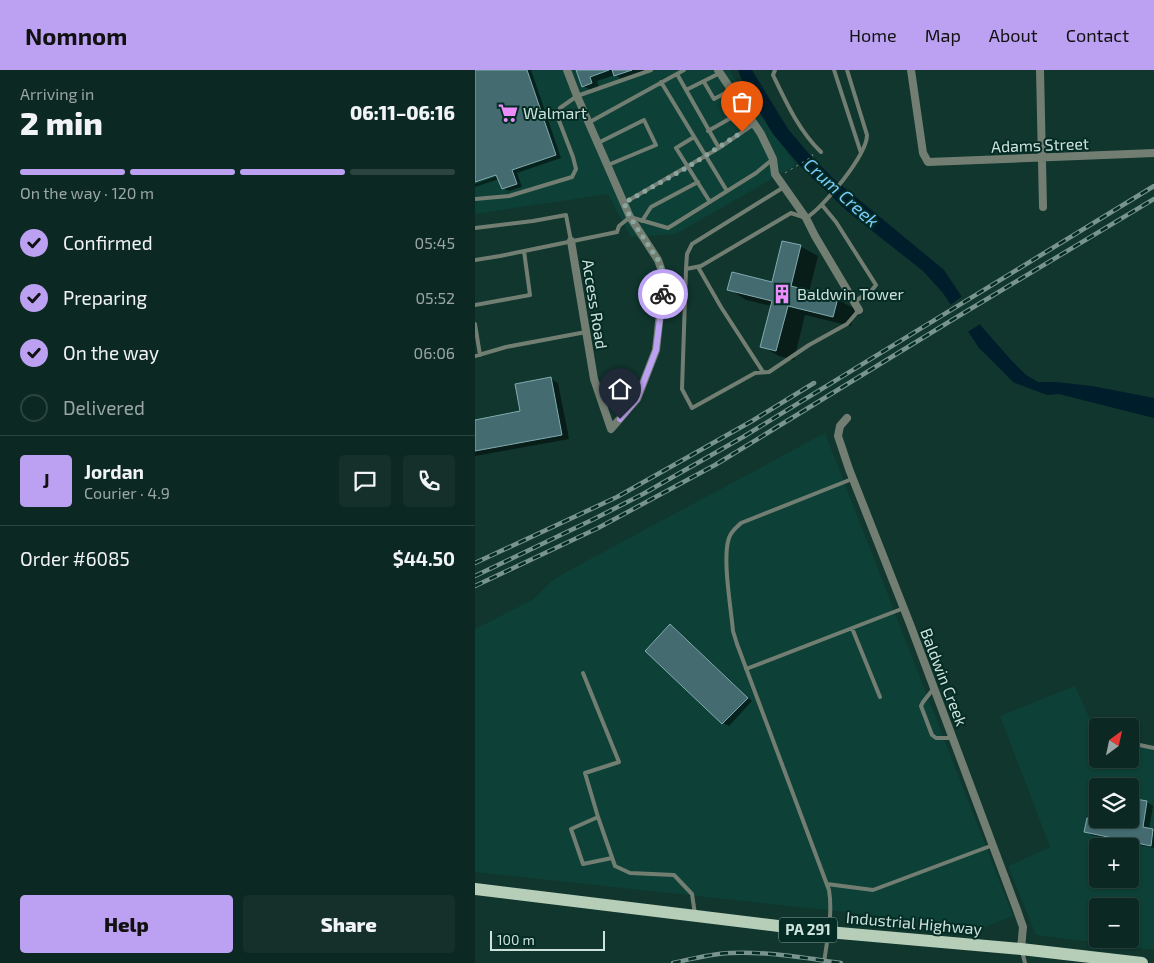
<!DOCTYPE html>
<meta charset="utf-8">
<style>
:root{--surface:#0c2822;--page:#15302a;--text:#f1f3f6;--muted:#9aa6a5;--line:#2c4440;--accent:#bca0f2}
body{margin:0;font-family:"Exo 2",sans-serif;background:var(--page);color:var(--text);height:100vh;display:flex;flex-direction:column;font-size:19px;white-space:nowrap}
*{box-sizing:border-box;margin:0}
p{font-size:16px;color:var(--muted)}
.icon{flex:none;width:28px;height:28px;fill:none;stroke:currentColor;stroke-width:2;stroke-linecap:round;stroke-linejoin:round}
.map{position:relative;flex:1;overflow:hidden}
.drawer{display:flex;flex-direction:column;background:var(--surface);width:475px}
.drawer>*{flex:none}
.needle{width:32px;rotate:33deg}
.tools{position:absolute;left:614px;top:648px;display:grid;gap:10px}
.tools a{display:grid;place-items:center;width:50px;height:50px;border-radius:5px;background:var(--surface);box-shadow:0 1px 4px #0004,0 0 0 1px var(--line);font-size:25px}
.scale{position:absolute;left:15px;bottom:12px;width:115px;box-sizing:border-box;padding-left:5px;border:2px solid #cee2dc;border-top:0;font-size:14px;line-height:18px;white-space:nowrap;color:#cee2dc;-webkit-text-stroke:4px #042c24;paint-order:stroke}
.pin{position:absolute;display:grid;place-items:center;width:42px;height:42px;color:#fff;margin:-51px -21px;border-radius:50% 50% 50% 0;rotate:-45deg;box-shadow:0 0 5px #0007}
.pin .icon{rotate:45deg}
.courier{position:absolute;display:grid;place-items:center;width:50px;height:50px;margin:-25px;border:4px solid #bca0f2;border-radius:50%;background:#fff;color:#222;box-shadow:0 1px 6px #0007}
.overview em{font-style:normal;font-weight:800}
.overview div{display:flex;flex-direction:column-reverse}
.overview{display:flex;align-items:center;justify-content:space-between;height:85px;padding:0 20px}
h1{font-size:32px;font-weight:800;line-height:38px}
.bar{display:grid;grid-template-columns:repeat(4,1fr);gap:8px 5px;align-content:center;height:60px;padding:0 20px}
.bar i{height:6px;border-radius:4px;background:var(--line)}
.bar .on{background:var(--accent)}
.bar p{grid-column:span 4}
.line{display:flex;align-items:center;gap:12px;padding:0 20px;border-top:1px solid var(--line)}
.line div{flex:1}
.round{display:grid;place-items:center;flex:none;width:52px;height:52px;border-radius:5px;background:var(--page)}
ol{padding:0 20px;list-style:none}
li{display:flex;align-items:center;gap:15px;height:55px}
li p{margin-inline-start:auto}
li .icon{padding:5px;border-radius:50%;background:var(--accent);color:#111;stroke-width:4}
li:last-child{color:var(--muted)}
li i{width:28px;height:28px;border:2px solid var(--line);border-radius:50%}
.cta{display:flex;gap:10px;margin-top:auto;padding:10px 20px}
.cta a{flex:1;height:58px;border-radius:5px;background:var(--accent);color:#111;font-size:20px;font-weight:800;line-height:58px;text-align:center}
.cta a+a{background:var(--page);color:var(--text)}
header{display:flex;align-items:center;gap:30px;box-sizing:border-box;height:70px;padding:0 25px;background:var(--accent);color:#111}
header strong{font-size:24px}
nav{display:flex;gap:28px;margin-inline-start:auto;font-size:18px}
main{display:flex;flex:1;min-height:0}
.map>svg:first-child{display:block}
.built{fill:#0d4036;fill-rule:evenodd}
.water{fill:#001d2c}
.pier{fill:#10362e}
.shadow{fill:#0007}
.building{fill:#446c70;stroke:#81abb0}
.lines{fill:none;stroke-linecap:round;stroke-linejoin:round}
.path{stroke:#718e87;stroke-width:1;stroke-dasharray:2.5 4;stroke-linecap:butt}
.lane{stroke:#737e73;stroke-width:4}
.street{stroke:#737e73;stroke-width:8}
.primary{stroke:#b6cdb8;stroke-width:12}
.rail-casing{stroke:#78948d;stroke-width:4.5}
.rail{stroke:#042c24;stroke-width:2.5;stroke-dasharray:8;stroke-linecap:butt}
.done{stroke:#8ca69f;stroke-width:5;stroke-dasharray:0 9}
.route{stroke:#bca0f2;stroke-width:6}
.labels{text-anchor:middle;stroke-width:4;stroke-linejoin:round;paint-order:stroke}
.shield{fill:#042c24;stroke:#91aba5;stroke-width:1}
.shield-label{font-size:15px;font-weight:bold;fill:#cee2dc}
.poi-label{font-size:16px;fill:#cee2dc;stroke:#042c24;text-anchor:start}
.street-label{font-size:16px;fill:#cee2dc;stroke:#042c24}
.water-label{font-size:18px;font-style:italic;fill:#77ccfb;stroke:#042c24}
</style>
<header>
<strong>Nomnom</strong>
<nav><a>Home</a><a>Map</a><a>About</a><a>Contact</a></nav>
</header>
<main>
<section class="drawer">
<div class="overview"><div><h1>2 min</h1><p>Arriving in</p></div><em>06:11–06:16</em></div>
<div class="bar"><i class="on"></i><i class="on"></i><i class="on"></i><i></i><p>On the way · 120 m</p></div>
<ol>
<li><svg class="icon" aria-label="check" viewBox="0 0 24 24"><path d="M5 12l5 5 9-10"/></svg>Confirmed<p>05:45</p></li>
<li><svg class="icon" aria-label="check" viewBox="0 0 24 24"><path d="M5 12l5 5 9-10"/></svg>Preparing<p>05:52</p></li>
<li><svg class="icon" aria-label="check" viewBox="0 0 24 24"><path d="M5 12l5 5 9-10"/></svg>On the way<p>06:06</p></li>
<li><i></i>Delivered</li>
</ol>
<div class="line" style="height:90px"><b class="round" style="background:var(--accent);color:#111">J</b><div><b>Jordan</b><p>Courier · 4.9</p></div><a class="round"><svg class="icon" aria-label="chat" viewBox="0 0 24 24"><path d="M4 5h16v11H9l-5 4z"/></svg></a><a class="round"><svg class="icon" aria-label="phone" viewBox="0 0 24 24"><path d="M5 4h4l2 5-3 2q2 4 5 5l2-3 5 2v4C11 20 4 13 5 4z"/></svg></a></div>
<div class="line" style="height:65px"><div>Order #6085</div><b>$44.50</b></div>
<div class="cta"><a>Help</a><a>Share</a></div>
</section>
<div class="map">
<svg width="679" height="893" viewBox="0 0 679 893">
<rect width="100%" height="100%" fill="#10362e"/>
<!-- built -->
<path class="built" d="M 0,0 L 254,0 L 321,95 L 201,164 L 156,167 L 133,124 L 0,144 Z
M 350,363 L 538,846 L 510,857 L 0,802 L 0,559 L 57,530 L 78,510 L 106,494 Z
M 600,616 L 622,665 L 622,689 L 655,689 L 655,674 L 679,679 L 679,880 L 561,865 L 533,796 L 575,777 L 525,646 ZM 622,716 L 655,716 L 655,749 L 622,749 ZM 622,776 L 655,776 L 655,809 L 622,809 ZM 622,836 L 655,836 L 655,869 L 622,869 Z"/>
<!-- water -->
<path class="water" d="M 263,0 L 277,0 L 313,59 L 335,85 L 359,109 L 469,200 L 507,257 L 537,291 L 551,305 L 563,312 L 581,312 L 617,316 L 679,328 L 679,348 L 584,324 L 572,325 L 538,312 L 504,278 L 468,223 L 448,201 L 372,141 L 326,97 L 298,64 L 271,20 Z"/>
<!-- pier -->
<path class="pier" d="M 489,225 L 507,253 L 491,263 L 474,236 Z"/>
<!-- shadow -->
<path class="shadow" d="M 0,0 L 56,0 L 86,88 L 42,103 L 47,117 L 34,121 L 28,118 L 24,109 L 0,117 L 0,114 L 28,104 L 27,102 L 0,111 Z
M 103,0 L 175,0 L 148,10 L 140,5 L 122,11 L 124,17 L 116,20 L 108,16 Z
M 325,176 L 343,186 L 334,222 L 362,229 L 380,239 L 376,256 L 330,245 L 319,290 L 304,286 L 287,276 L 297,236 L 271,230 L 254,219 L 298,213 Z
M 76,309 L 83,313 L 94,369 L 0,386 L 0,351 L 47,342 Z
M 195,556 L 201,559 L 277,631 L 254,656 L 248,653 L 172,581 Z
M 655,729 L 672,732 L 678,736 L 674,759 L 679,761 L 679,778 L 616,765 L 611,762 L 625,752 L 626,749 L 655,749 Z"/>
<!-- building -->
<path class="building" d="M 0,0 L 52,0 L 81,85 L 37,100 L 42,114 L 27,119 L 21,105 L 0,112 Z
M 101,0 L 134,0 L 115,7 L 117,13 L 107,17 Z
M 137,0 L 157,0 L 139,6 Z
M 307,171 L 326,175 L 316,216 L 363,228 L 358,247 L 313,236 L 301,281 L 285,277 L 297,231 L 252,220 L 257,202 L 297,212 Z
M 76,307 L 87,365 L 0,381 L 0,350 L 45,341 L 40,314 Z
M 195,554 L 273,628 L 247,654 L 170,581 Z
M 655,728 L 672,731 L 668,757 L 678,759 L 676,776 L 609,762 L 612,748 L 624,751 L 625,749 L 655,749 Z"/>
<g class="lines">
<!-- path -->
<path class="path" d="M 310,103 L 338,86 L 336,82 L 337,81"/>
<!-- lane -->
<path class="lane" d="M 300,0 L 298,5 C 311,32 324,61 346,82
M 359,0 L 386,83
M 372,0 L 392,65 C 392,85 348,138 331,148 L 316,143 L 226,196 L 211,199 L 207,319 L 217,338 L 280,303 L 294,302 L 334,275 L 372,254 L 384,240
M 186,12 L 252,121
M 229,12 L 239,29 L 256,20
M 211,20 L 245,3
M 113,53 L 209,0
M 233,61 L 270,40
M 219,67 L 201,78 L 235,132
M 123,73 L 169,50 L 181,75 L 133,95
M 244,78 L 279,54
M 0,129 L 34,126 L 97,107 L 101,99 L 98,87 L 83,48 L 85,38 L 102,26 L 176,0
M 149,133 L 244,78 L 202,4
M 347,135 L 361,152 L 401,215 L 397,220 L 379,232
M 167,151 L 176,137 L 223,112
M 0,158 L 58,151 L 91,145 L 96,171
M 0,190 L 25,186 L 142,162 L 144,156 L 155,147 L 193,158 L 281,103 L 298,89
M 223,197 L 246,237 L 288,302
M 211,199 L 212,184 L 217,174 L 309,117
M 0,235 L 55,225 L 49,181
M 0,254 L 5,285
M 0,286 L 31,277 L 111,262
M 377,558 L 405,627
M 271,599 L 429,538
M 108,603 L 144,692 L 110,703 L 123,747
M 459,618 L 448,632 L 446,636 L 457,665 L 461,668 L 477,668
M 655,673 L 679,678
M 137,788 L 108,794 L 96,759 L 123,747 L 140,796 L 155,803 L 199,805 L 217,824 L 220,844
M 352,814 L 398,820 L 518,775
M 547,881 L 550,893
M 349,893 C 352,870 358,843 354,820 L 262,574 L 258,561 C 256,538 247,488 254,468 C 256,461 261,458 266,453 L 377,409"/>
<!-- street -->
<path class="street" d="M 92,0 L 102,26 L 155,147 L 183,190 L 189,207 L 181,280 L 162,329 L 136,359 L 119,309 L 96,171
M 243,0 L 286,64 L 298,89 L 300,104 L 331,148 L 340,166 L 384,240
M 436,0 L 448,83 L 453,92 L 679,83
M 565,0 L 568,137
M 372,348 L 365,356 L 363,366 L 374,399 L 435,554 L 542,840 L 548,857 L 546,879"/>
<!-- primary -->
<path class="primary" d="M 0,819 L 353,862 L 546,879 L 667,893"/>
<defs>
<path id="rail" d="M 0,493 L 142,427 L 277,351 L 339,313
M 0,506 L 119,449 L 168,424 L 268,367 L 679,116
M 0,516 L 123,458 L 240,395 L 477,250 L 679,129
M 198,893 C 216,889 235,884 255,883 C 291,881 329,888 366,893"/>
</defs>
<!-- rail casing -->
<use href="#rail" class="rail-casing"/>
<!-- rail -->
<use href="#rail" class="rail"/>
</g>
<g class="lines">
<!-- done -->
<path class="done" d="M 188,224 L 190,207 L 183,190 L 155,147 L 149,133 L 213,97 L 267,62"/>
<!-- route -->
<path class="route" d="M 145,349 L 162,329 L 181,280 L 188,224"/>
</g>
<!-- icons -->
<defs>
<symbol id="supermarket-bare" viewBox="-9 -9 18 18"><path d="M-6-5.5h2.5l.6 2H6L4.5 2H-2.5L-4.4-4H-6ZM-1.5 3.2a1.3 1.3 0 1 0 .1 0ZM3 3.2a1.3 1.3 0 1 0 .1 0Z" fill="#eb8dfb" stroke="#042c24" stroke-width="2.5" paint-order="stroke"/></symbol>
<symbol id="building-bare" viewBox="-9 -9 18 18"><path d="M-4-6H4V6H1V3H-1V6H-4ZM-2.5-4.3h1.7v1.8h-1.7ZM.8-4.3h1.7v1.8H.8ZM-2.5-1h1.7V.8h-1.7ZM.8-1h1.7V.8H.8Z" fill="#eb8dfb" stroke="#042c24" stroke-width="2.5" paint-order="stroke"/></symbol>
</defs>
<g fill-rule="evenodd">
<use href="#supermarket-bare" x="19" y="29" width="28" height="28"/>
<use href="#building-bare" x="293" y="210" width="28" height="28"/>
</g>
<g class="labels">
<!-- shield labels -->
<rect class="shield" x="304" y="847.5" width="58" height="25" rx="4"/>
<g class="shield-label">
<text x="333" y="865">PA 291</text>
</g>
<!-- poi labels -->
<g class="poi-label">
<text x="48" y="49">Walmart</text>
<text x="322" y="230">Baldwin Tower</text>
</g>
<!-- street labels -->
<g class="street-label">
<text transform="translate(565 75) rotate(-2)" y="6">Adams Street</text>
<text transform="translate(120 234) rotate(81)" y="6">Access Road</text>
<text transform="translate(469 607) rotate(69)" y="6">Baldwin Creek</text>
<text transform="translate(439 853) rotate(5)" y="6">Industrial Highway</text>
</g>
<!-- water labels -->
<g class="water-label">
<text transform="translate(366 123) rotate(42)" y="6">Crum Creek</text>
</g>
</g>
</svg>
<div class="tools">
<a><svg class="needle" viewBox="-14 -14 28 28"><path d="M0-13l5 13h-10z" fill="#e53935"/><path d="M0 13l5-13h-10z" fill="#9aa6a5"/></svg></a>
<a><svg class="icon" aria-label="layers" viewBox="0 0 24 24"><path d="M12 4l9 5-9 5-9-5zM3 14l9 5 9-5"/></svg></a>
<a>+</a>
<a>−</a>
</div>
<div class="scale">100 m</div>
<div class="pin" style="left:267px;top:62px;background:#ea580c"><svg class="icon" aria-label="bag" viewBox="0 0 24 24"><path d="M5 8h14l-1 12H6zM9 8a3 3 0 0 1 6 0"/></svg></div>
<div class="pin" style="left:145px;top:349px;background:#1f2937"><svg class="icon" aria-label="home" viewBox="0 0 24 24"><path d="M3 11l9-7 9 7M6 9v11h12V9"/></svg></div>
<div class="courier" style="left:188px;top:224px"><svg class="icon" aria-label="bike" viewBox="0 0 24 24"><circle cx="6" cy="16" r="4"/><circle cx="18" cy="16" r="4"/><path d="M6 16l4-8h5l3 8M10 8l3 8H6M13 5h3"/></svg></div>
</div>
</main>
